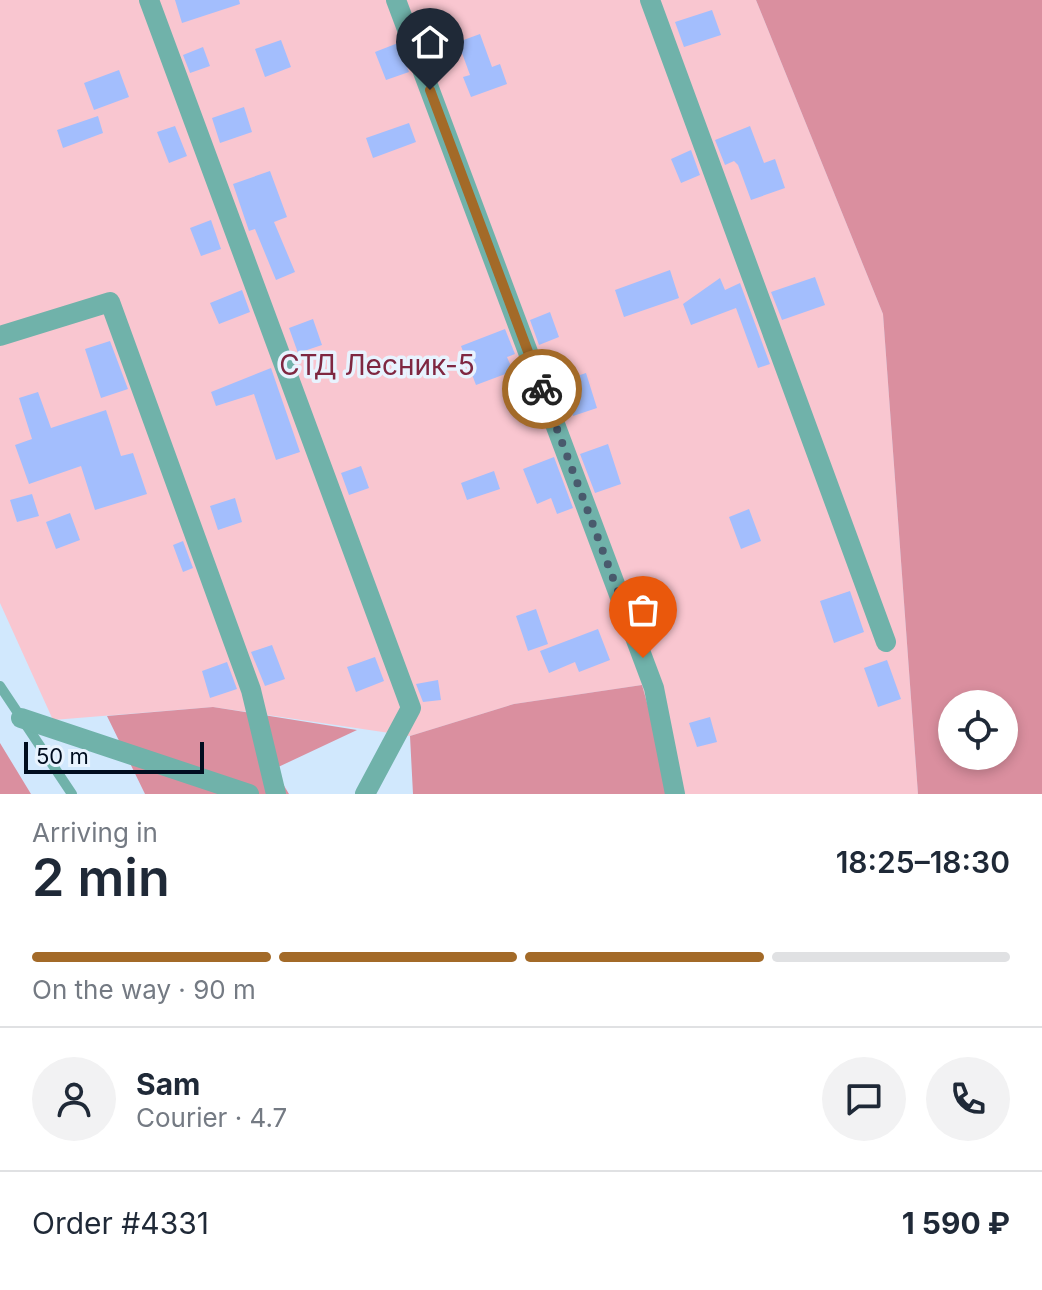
<!DOCTYPE html>
<meta charset="utf-8">
<style>
:root{--surface:#fff;--page:#f2f2f3;--text:#1f2937;--muted:#747a83;--line:#e0e1e3;--accent:#a36a28}
body{margin:0;font-family:Inter,sans-serif;background:var(--page);color:var(--text);height:100vh;display:flex;flex-direction:column;font-size:30px;white-space:nowrap}
*{box-sizing:border-box;margin:0}
p{font-size:26px;color:var(--muted)}
.icon{flex:none;width:44px;height:44px;fill:none;stroke:currentColor;stroke-width:2;stroke-linecap:round;stroke-linejoin:round}
.map{position:relative;height:794px;overflow:hidden}
.drawer{display:flex;flex-direction:column;background:var(--surface);flex:1}
.drawer>*{flex:none}
.tools{position:absolute;left:938px;top:690px;display:grid;gap:16px}
.tools a{display:grid;place-items:center;width:80px;height:80px;border-radius:50%;background:var(--surface);box-shadow:0 4px 12px #0003;font-size:40px}
.scale{position:absolute;left:24px;bottom:20px;width:180px;box-sizing:border-box;padding-left:8px;border:4px solid #000d1f;border-top:0;font-size:22px;line-height:28px;white-space:nowrap;color:#000d1f;-webkit-text-stroke:6px #e8f3fe;paint-order:stroke}
.pin{position:absolute;display:grid;place-items:center;width:68px;height:68px;color:#fff;margin:-82px -34px;border-radius:50% 50% 50% 0;rotate:-45deg;box-shadow:0 0 8px #0007}
.pin .icon{rotate:45deg}
.courier{position:absolute;display:grid;place-items:center;width:80px;height:80px;margin:-40px;border:6px solid #a36a28;border-radius:50%;background:#fff;color:#222;box-shadow:0 2px 10px #0007}
.head em{font-style:normal;font-weight:600}
.head div{display:flex;flex-direction:column-reverse}
.head{display:flex;align-items:center;justify-content:space-between;height:136px;padding:0 32px}
h1{font-size:52px;font-weight:600;line-height:60px}
.bar{display:grid;grid-template-columns:repeat(4,1fr);gap:12px 8px;align-content:center;height:96px;padding:0 32px}
.bar i{height:10px;border-radius:6px;background:var(--line)}
.bar .active{background:var(--accent)}
.bar p{grid-column:span 4}
.line{display:flex;align-items:center;gap:20px;padding:0 32px;border-top:2px solid var(--line)}
.line div{flex:1}
.round{display:grid;place-items:center;flex:none;width:84px;height:84px;border-radius:42px;background:var(--page)}
.map>svg:first-child{display:block}
.green{fill:#f9c6d0}
.forest{fill:#da8f9f;fill-rule:evenodd}
.building{fill:#a3befd}
.lines{fill:none;stroke-linecap:round;stroke-linejoin:round}
.lane{stroke:#70b2aa;stroke-width:10}
.street{stroke:#70b2aa;stroke-width:20}
.done{stroke:#495a6d;stroke-width:8;stroke-dasharray:0 14.4}
.route{stroke:#a36a28;stroke-width:10}
.labels{text-anchor:middle;stroke-width:7;stroke-linejoin:round;paint-order:stroke}
.park-label{font-size:28px;fill:#7f2741;stroke:#e8f3fe}
</style>
<div class="map">
<svg width="1042" height="794" viewBox="0 0 1042 794">
<rect width="100%" height="100%" fill="#d1e8fd"/>
<!-- green -->
<path class="green" d="M 0,0 L 756,0 L 883,314 L 918,794 L 673,794 L 642,685 L 514,704 L 410,736 L 213,707 L 53,720 L 0,603 Z"/>
<!-- forest -->
<path class="forest" d="M 756,0 L 1042,0 L 1042,794 L 918,794 L 883,314 ZM 952,704 L 1004,704 L 1004,756 L 952,756 Z
M 642,685 L 673,794 L 413,794 L 410,736 L 514,704 Z
M 213,707 L 357,730 L 274,769 L 289,794 L 145,794 L 107,716 Z
M 0,743 L 31,794 L 0,794 Z"/>
<!-- building -->
<path class="building" d="M 175,0 L 239,0 L 240,4 L 182,23 Z
M 712,10 L 721,35 L 684,47 L 675,22 Z
M 480,34 L 492,67 L 500,64 L 507,84 L 471,97 L 463,77 L 470,75 L 458,42 Z
M 281,40 L 291,67 L 265,77 L 255,49 Z
M 398,43 L 409,72 L 386,80 L 375,52 Z
M 203,47 L 210,66 L 190,73 L 183,55 Z
M 119,70 L 129,97 L 94,110 L 84,83 Z
M 244,107 L 252,132 L 220,143 L 212,118 Z
M 98,116 L 103,133 L 63,148 L 57,130 Z
M 409,123 L 416,142 L 373,158 L 366,138 Z
M 175,126 L 187,156 L 169,163 L 157,132 Z
M 750,126 L 764,163 L 775,159 L 785,188 L 751,200 L 738,165 L 734,161 L 725,165 L 715,140 Z
M 691,150 L 700,175 L 681,183 L 671,159 Z
M 270,171 L 287,217 L 274,222 L 295,272 L 276,280 L 255,229 L 249,231 L 233,184 Z
M 211,220 L 221,249 L 201,256 L 190,228 Z
M 670,270 L 679,298 L 624,317 L 615,290 Z
M 815,277 L 825,305 L 782,320 L 771,292 Z
M 720,278 L 725,290 L 740,283 L 770,364 L 758,368 L 736,308 L 691,325 L 683,304 Z
M 242,290 L 250,312 L 219,324 L 210,303 Z
M 550,312 L 559,337 L 539,345 L 530,320 Z
M 313,319 L 322,345 L 298,353 L 289,328 Z
M 505,329 L 515,354 L 507,357 L 513,371 L 476,385 L 461,346 Z
M 110,341 L 128,389 L 101,398 L 85,349 Z
M 271,368 L 300,452 L 276,460 L 254,394 L 216,406 L 211,392 Z
M 586,373 L 597,408 L 573,416 L 562,381 Z
M 38,392 L 51,428 L 106,410 L 121,456 L 133,453 L 147,494 L 95,510 L 81,466 L 29,484 L 15,445 L 32,439 L 19,398 Z
M 608,444 L 621,484 L 595,493 L 580,454 Z
M 554,457 L 573,508 L 557,514 L 551,498 L 537,504 L 523,469 Z
M 361,466 L 369,488 L 349,495 L 341,473 Z
M 494,471 L 500,489 L 467,500 L 461,483 Z
M 32,494 L 39,516 L 17,522 L 10,500 Z
M 235,498 L 242,522 L 218,530 L 210,506 Z
M 749,509 L 761,541 L 741,549 L 729,517 Z
M 70,513 L 80,540 L 56,549 L 46,522 Z
M 183,541 L 193,568 L 183,572 L 173,545 Z
M 663,588 L 675,620 L 657,628 L 645,595 Z
M 850,591 L 864,632 L 834,643 L 820,601 Z
M 536,609 L 548,644 L 528,651 L 516,616 Z
M 598,629 L 610,660 L 579,672 L 575,662 L 549,673 L 540,651 Z
M 272,645 L 285,679 L 265,686 L 251,652 Z
M 375,657 L 384,681 L 356,692 L 347,667 Z
M 887,660 L 901,699 L 878,707 L 864,668 Z
M 227,662 L 237,689 L 210,698 L 202,671 Z
M 438,680 L 441,700 L 423,702 L 416,684 Z
M 710,717 L 717,742 L 697,747 L 689,723 Z"/>
<g class="lines">
<!-- lane -->
<path class="lane" d="M 0,686 L 72,794"/>
<!-- street -->
<path class="street" d="M 149,0 L 411,708 L 365,794
M 396,0 L 654,688 L 675,794
M 650,0 L 886,642
M 0,336 L 110,302 L 251,690 L 276,794
M 21,718 L 249,794"/>
</g>
<g class="lines">
<!-- done -->
<path class="done" d="M 542,389 L 643,658"/>
<!-- route -->
<path class="route" d="M 430,90 L 542,389"/>
</g>
<g class="labels">
<!-- park labels -->
<g class="park-label">
<text x="377" y="375">СТД Лесник-5</text>
</g>
</g>
</svg>
<div class="tools">
<a><svg class="icon" aria-label="locate" viewBox="0 0 24 24"><circle cx="12" cy="12" r="6"/><path d="M12 2v4M12 18v4M2 12h4M18 12h4"/></svg></a>
</div>
<div class="scale">50 m</div>
<div class="pin" style="left:643px;top:658px;background:#ea580c"><svg class="icon" aria-label="bag" viewBox="0 0 24 24"><path d="M5 8h14l-1 12H6zM9 8a3 3 0 0 1 6 0"/></svg></div>
<div class="pin" style="left:430px;top:90px;background:#1f2937"><svg class="icon" aria-label="home" viewBox="0 0 24 24"><path d="M3 11l9-7 9 7M6 9v11h12V9"/></svg></div>
<div class="courier" style="left:542px;top:389px"><svg class="icon" aria-label="bike" viewBox="0 0 24 24"><circle cx="6" cy="16" r="4"/><circle cx="18" cy="16" r="4"/><path d="M6 16l4-8h5l3 8M10 8l3 8H6M13 5h3"/></svg></div>
</div>
<section class="drawer">
<div class="head"><div><h1>2 min</h1><p>Arriving in</p></div><em>18:25–18:30</em></div>
<div class="bar"><i class="active"></i><i class="active"></i><i class="active"></i><i></i><p>On the way · 90 m</p></div>
<div class="line" style="height:144px"><a class="round"><svg class="icon" aria-label="person" viewBox="0 0 24 24"><circle cx="12" cy="8" r="4"/><path d="M4 21q1-7 8-7t8 7"/></svg></a><div><b>Sam</b><p>Courier · 4.7</p></div><a class="round"><svg class="icon" aria-label="chat" viewBox="0 0 24 24"><path d="M4 5h16v11H9l-5 4z"/></svg></a><a class="round"><svg class="icon" aria-label="phone" viewBox="0 0 24 24"><path d="M5 4h4l2 5-3 2q2 4 5 5l2-3 5 2v4C11 20 4 13 5 4z"/></svg></a></div>
<div class="line" style="height:104px"><div>Order #4331</div><b>1 590 ₽</b></div>
</section>
